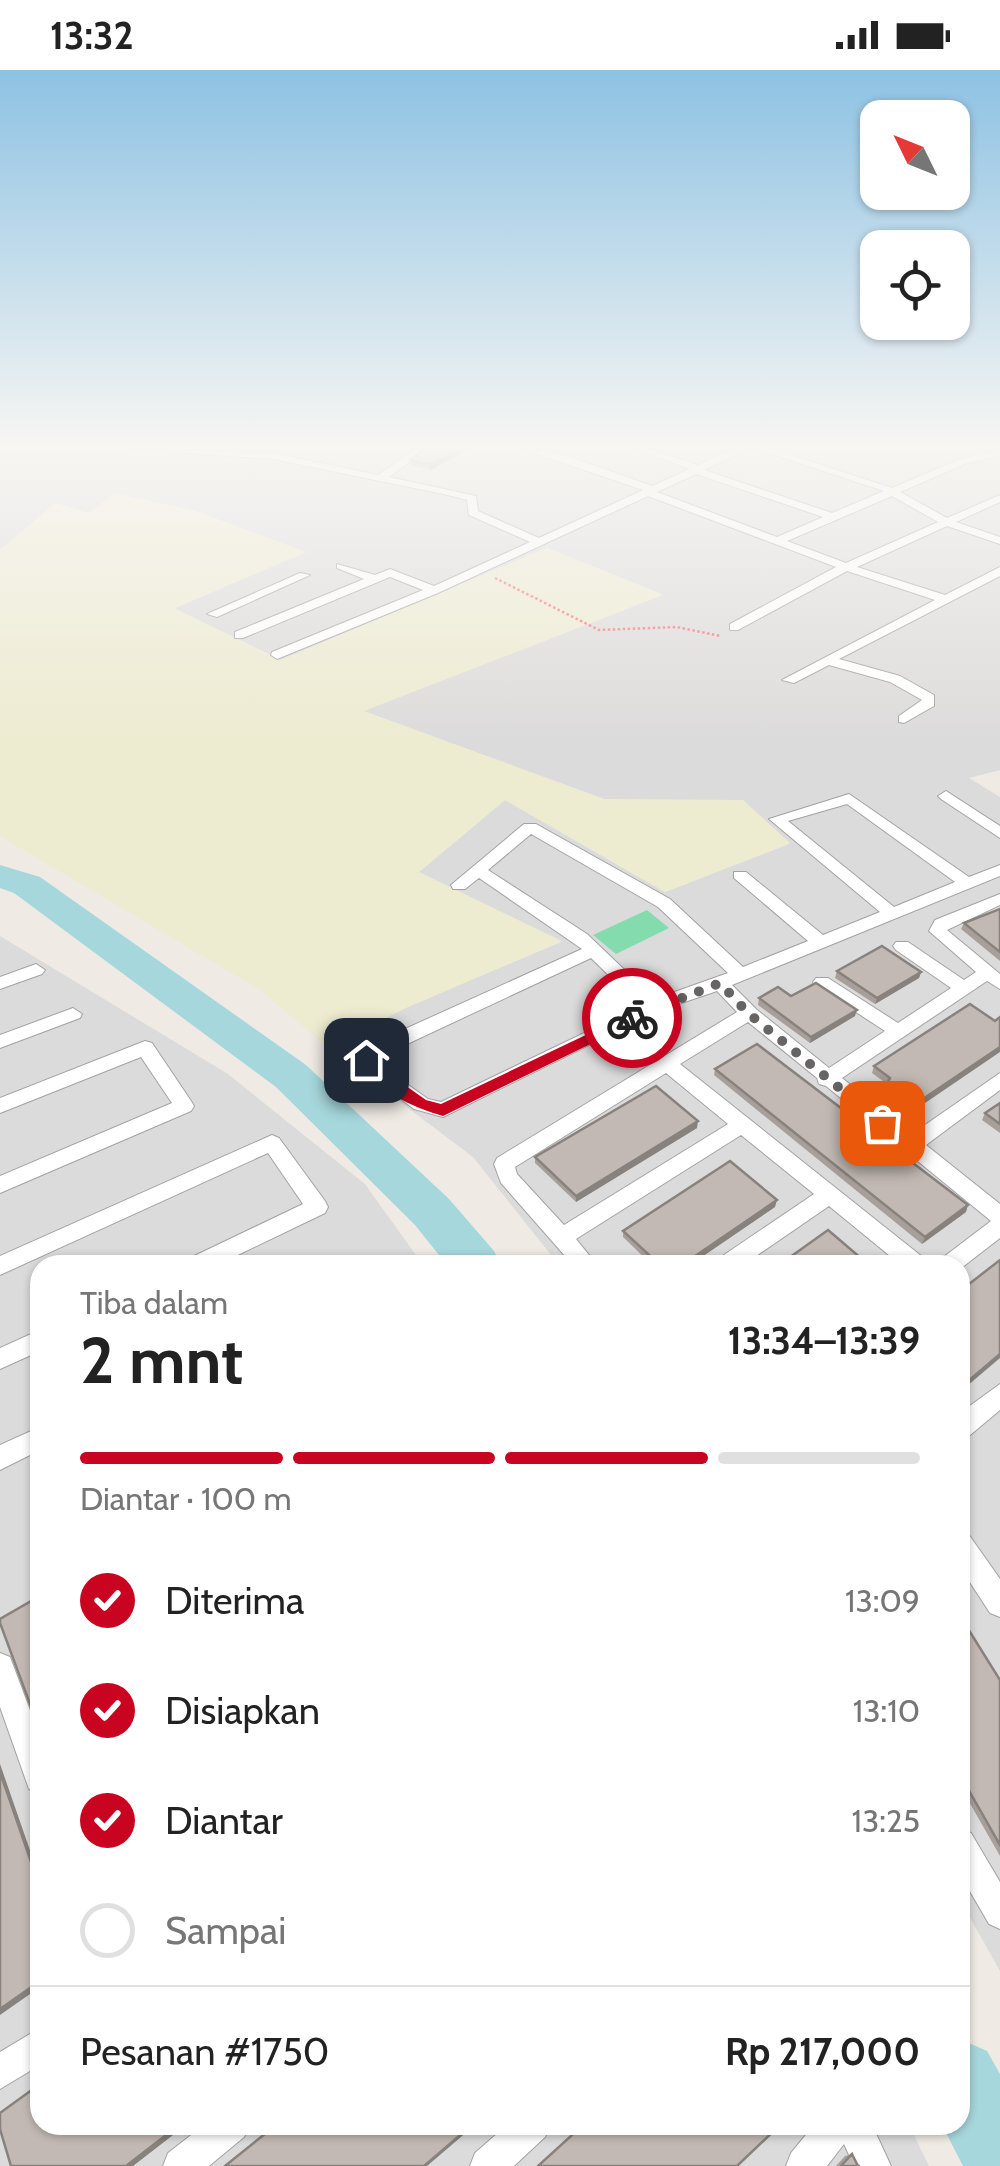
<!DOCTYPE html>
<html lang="id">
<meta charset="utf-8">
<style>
:root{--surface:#fff;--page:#f6f6f6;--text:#222;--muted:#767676;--line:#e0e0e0;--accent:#c80420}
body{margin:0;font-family:Cabin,sans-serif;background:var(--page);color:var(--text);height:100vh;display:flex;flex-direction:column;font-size:38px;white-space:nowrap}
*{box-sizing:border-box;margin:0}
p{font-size:32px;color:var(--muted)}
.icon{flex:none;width:55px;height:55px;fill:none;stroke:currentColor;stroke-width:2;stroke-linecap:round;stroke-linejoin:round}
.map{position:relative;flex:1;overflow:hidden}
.side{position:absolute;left:30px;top:1185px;width:940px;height:880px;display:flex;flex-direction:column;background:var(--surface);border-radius:30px;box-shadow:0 2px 8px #0004}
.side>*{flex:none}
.needle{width:65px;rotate:313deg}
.controls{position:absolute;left:860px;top:30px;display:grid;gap:20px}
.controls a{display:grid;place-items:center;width:110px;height:110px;border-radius:20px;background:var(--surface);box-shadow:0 2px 8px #0004;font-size:50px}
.pin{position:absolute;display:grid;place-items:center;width:85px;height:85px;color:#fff;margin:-42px;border-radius:20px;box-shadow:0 5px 15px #0006}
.courier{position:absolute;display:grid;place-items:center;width:100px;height:100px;margin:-50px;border:8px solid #c80420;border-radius:50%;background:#fff;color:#222;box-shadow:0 2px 12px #0007}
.head em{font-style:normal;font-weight:800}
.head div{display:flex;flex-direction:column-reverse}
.head{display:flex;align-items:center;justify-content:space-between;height:170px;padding:0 50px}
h1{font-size:65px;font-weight:800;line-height:75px}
.bar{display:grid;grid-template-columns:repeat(4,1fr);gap:15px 10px;align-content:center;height:120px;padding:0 50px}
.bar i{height:12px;border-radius:8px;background:var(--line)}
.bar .current{background:var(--accent)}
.bar p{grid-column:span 4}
.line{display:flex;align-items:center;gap:25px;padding:0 50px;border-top:2px solid var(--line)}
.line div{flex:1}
ol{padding:0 50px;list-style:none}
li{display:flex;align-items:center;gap:30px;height:110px}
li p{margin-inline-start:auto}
li .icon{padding:10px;border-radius:50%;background:var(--accent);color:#fff;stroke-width:4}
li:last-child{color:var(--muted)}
li i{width:55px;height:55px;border:5px solid var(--line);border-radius:50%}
.status{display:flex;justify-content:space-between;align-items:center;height:70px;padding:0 50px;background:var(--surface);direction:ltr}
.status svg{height:28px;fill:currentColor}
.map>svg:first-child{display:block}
.residential{fill:#dcdbdb}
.farmland{fill:#edebd0}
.pitch{fill:#84dcae}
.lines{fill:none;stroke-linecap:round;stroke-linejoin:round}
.river{fill:#a6d7dc;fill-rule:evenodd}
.minor-casing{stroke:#a2a2a2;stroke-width:2}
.path{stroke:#f76e73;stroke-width:2.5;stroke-dasharray:2.5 2.5;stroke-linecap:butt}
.minor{fill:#fff;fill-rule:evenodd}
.wall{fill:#a89f9b}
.shaded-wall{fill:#88827e}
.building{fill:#c3b9b4;stroke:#88827e;stroke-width:2.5}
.route{fill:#c80420}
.done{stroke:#676563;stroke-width:10;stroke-dasharray:0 18}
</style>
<div class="status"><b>13:32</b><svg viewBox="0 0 49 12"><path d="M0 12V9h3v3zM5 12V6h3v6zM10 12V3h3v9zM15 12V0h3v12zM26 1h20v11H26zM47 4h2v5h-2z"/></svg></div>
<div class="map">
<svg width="1000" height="2096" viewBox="0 0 1000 2096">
<rect width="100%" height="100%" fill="#efeae4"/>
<!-- residential -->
<path class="residential" d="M 0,379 L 1000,379 L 1000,700 L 969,708 L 1000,727 L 1000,1901 L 960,1830 L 960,1195 L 559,1195 L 473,1087 L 327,977 L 405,938 L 561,872 L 419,802 L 505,730 L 665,822 L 789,774 L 743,731 L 604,729 L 363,641 L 662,524 L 547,478 L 281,590 L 173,539 L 304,483 L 89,443 L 0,479 Z
M 0,866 L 228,1004 L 365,1114 L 423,1195 L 40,1195 L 40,2055 L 909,2055 L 929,2096 L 0,2096 Z"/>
<!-- farmland -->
<path class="farmland" d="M 115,423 L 196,441 L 306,482 L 174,538 L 281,590 L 547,478 L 663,525 L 364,641 L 604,729 L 743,730 L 790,773 L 665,822 L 505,730 L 419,802 L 562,871 L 406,938 L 327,977 L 262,921 L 0,766 L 0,480 L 55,433 L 89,443 Z"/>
<!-- pitch -->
<path class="pitch" d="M 647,840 L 669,858 L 616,884 L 593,865 Z"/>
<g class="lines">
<!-- river -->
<path class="river" d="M 0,795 L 40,807 L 306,995 L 449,1129 L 494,1181 L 501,1195 L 447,1195 L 415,1155 L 276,1017 L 14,823 L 0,818 Z
M 960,1969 L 987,1981 L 1000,2004 L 1000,2096 L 963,2096 L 942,2055 L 960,2055 Z"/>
<defs>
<path id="minor" d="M 128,379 L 273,383 L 378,405 L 416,379 L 428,379 L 389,407 L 476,426 L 478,441 L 539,468 L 643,420 L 522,379 L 559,383 L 652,416 L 690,399 L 634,379 L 650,379 L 698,395 L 733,379 L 747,379 L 704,400 L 832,443 L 884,421 L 756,379 L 772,379 L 892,418 L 960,389 L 1000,380 L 1000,386 L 967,393 L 900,422 L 947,448 L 1000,425 L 1000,432 L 956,452 L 1000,467 L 1000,474 L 947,456 L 857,497 L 945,525 L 1000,497 L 1000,506 L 839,589 L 900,606 L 934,625 L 934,636 L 904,653 L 899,652 L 899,646 L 922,630 L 890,612 L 829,595 L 794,613 L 782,610 L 935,530 L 847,501 L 738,560 L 730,560 L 730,554 L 836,497 L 648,426 L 438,523 L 277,589 L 271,585 L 272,582 L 423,520 L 390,507 L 243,568 L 235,568 L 235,562 L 364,509 L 337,498 L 337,494 L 375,505 L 390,499 L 434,516 L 530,472 L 469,445 L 467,430 L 448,425 L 273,389 ZM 696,404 L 823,447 L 777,467 L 657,422 ZM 892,426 L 938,452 L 846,493 L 787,471 Z
M 300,503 L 310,505 L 217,547 L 207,544 Z
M 946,721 L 1000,756 L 1000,768 L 941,729 L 938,726 Z
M 849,724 L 969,807 L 1000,795 L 1000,806 L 732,915 L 756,939 L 829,998 L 885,961 L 816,916 L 813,912 L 816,908 L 828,908 L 898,953 L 951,918 L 896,880 L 893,876 L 896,872 L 908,872 L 964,910 L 976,902 L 929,861 L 935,850 L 1000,824 L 1000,835 L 947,860 L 1000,904 L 1000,919 L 987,911 L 842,1008 L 912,1064 L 1000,1003 L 1000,1020 L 926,1075 L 1000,1134 L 1000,1168 L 960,1199 L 960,1195 L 938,1195 L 941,1189 L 991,1151 L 826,1016 L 819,1014 L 817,1008 L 748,952 L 680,994 L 925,1189 L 928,1195 L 901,1195 L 829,1136 L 743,1195 L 715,1195 L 718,1189 L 814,1124 L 741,1065 L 576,1169 L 597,1195 L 573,1195 L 501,1113 L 494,1094 L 497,1088 L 737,942 L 717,921 L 658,941 L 443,1047 L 414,1039 L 360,998 L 356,990 L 374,973 L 582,879 L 479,808 L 465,819 L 453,819 L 451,815 L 524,754 L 536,754 L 670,829 L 743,897 L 808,871 L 734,808 L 734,802 L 746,802 L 823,865 L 880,842 L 769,749 ZM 847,734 L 955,812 L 894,837 L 788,751 ZM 531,764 L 658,837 L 728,903 L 655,929 L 587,864 L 488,800 ZM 591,888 L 640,936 L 441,1032 L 428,1029 L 376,992 L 388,983 ZM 666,1003 L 728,1054 L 564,1155 L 517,1104 L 515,1097 Z
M 36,894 L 45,900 L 42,904 L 0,919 L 0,907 Z
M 73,938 L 82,944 L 80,948 L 0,978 L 0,965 Z
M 145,971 L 152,973 L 191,1031 L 194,1036 L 191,1041 L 0,1123 L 0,1106 L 172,1033 L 141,987 L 0,1043 L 0,1028 Z
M 272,1065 L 279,1068 L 325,1131 L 328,1137 L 325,1143 L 217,1195 L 185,1195 L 188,1189 L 303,1134 L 268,1083 L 0,1205 L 0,1186 Z
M 40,1260 L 40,1281 L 0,1299 L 0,1278 Z
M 1000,1314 L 1000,1340 L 969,1366 L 960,1369 L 960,1343 Z
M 40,1357 L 40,1380 L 0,1400 L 0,1375 Z
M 960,1461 L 969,1465 L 1000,1509 L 1000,1547 L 990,1543 L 960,1497 Z
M 0,1583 L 10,1587 L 40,1667 L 40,1723 L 29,1719 L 0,1637 Z
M 960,1759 L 971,1763 L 1000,1812 L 1000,1859 L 989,1854 L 960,1804 Z
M 40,1958 L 40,1995 L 0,2019 L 0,1982 Z
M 204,2055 L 250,2055 L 244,2067 L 209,2096 L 163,2096 L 168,2083 Z
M 507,2055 L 551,2055 L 545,2067 L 514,2096 L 470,2096 L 475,2083 Z
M 814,2055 L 872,2055 L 891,2096 L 854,2096 L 844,2074 L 827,2096 L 786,2096 L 791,2083 Z"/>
</defs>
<!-- minor casing -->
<use href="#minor" class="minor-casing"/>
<!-- path -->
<path class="path" d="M 495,508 L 599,560 L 677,557 L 720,566"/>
<!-- minor -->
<use href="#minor" class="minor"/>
</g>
<!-- wall -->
<path class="wall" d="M 469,379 L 431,400 L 412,395 L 411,390 Z
M 1000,839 L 1000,891 L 961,859 L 964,853 Z
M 837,901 L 921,902 L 919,908 L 875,934 L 835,908 Z
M 791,926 L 855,946 L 810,973 L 758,935 L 759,928 Z
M 970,934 L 906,1046 L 881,1028 L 887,1014 L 872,1003 L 874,996 Z
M 715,999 L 966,1142 L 922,1174 L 714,1005 Z
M 1000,1033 L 1000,1063 L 982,1050 L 985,1043 Z
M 697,1058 L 576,1132 L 535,1093 L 535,1087 Z
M 775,1137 L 690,1195 L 652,1195 L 623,1167 L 623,1161 Z
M 960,1546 L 1000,1610 L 1000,1786 L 960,1716 Z
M 852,2084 L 858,2096 L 860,2096 L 836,2096 L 845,2086 Z"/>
<!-- shaded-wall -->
<path class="shaded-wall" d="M 459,379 L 469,379 L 431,400 L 430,395 Z
M 921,902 L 919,908 L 875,934 L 877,928 Z
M 857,940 L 855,946 L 810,973 L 811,967 Z
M 1000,977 L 1000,982 L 906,1046 L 908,1039 Z
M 698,1051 L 697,1058 L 576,1132 L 576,1126 Z
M 777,1130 L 775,1137 L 690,1195 L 682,1195 Z
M 968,1135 L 966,1142 L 922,1174 L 925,1167 Z
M 1000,1284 L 1000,1288 L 960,1322 L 960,1318 Z
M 0,1694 L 40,1809 L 40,1818 L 0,1702 Z
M 40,1911 L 40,1917 L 0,1945 L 0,1939 Z
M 179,2055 L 186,2055 L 133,2096 L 126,2096 Z
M 472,2055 L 475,2055 L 427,2096 L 424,2096 Z"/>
<!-- building -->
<path class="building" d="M 424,379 L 459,379 L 430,395 L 411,390 Z
M 1000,839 L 1000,882 L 964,853 Z
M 882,876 L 921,902 L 877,928 L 837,901 Z
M 816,913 L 857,940 L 811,967 L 759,928 L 778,917 L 791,926 Z
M 970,934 L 995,951 L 1000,947 L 1000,977 L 908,1039 L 883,1021 L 890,1008 L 874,996 Z
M 757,974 L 968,1135 L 925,1167 L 715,999 Z
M 656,1016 L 698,1051 L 576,1126 L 535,1087 Z
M 1000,1033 L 1000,1054 L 985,1043 Z
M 730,1091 L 777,1130 L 682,1195 L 660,1195 L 623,1161 Z
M 828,1160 L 869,1195 L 779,1195 Z
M 1000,1190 L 1000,1284 L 960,1318 L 960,1221 Z
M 40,1526 L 40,1661 L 0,1553 L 0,1549 Z
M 960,1546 L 1000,1610 L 1000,1775 L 960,1705 Z
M 0,1702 L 40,1818 L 40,1911 L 0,1939 Z
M 40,2014 L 40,2055 L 179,2055 L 126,2096 L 11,2096 L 0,2059 L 0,2043 Z
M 276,2055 L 472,2055 L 424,2096 L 225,2096 Z
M 583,2055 L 780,2055 L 737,2096 L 538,2096 Z
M 852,2084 L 858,2096 L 860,2096 L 841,2096 Z"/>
<!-- sky -->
<linearGradient id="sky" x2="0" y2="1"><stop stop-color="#8dc2e3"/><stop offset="0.56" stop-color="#f8f6f3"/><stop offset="1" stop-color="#f8f6f3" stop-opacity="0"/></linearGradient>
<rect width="1000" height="673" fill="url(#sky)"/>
<!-- route -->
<path class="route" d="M 632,943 L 638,944 L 638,951 L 443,1046 C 414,1038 372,1019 359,990 L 366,985 L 372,986 L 376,995 L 426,1030 L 441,1034 Z"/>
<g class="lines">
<!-- done -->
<path class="done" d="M 632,948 L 720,913 L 748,943 L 882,1053"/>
</g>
</svg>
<div class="controls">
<a><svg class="needle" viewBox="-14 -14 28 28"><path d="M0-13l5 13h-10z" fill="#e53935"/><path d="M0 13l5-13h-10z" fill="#767676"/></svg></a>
<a><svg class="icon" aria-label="locate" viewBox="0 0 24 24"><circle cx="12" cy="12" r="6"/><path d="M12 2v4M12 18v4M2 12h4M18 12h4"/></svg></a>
</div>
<div class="pin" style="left:882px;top:1053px;background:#ea580c"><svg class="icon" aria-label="bag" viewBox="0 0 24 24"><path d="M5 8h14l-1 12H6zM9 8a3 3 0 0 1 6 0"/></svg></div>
<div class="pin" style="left:366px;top:990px;background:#1f2937"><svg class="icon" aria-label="home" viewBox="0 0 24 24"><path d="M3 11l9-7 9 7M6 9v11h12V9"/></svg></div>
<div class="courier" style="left:632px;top:948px"><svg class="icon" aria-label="bike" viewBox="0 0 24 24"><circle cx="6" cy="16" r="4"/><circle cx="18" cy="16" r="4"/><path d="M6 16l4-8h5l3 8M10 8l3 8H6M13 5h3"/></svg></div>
<section class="side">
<div class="head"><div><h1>2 mnt</h1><p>Tiba dalam</p></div><em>13:34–13:39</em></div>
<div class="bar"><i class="current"></i><i class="current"></i><i class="current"></i><i></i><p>Diantar · 100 m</p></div>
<ol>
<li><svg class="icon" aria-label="check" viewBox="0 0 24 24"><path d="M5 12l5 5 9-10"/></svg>Diterima<p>13:09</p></li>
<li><svg class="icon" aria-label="check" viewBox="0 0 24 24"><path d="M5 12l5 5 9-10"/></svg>Disiapkan<p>13:10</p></li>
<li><svg class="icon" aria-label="check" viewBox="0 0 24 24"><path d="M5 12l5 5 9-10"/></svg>Diantar<p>13:25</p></li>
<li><i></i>Sampai</li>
</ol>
<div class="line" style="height:130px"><div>Pesanan #1750</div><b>Rp 217,000</b></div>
</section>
</div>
